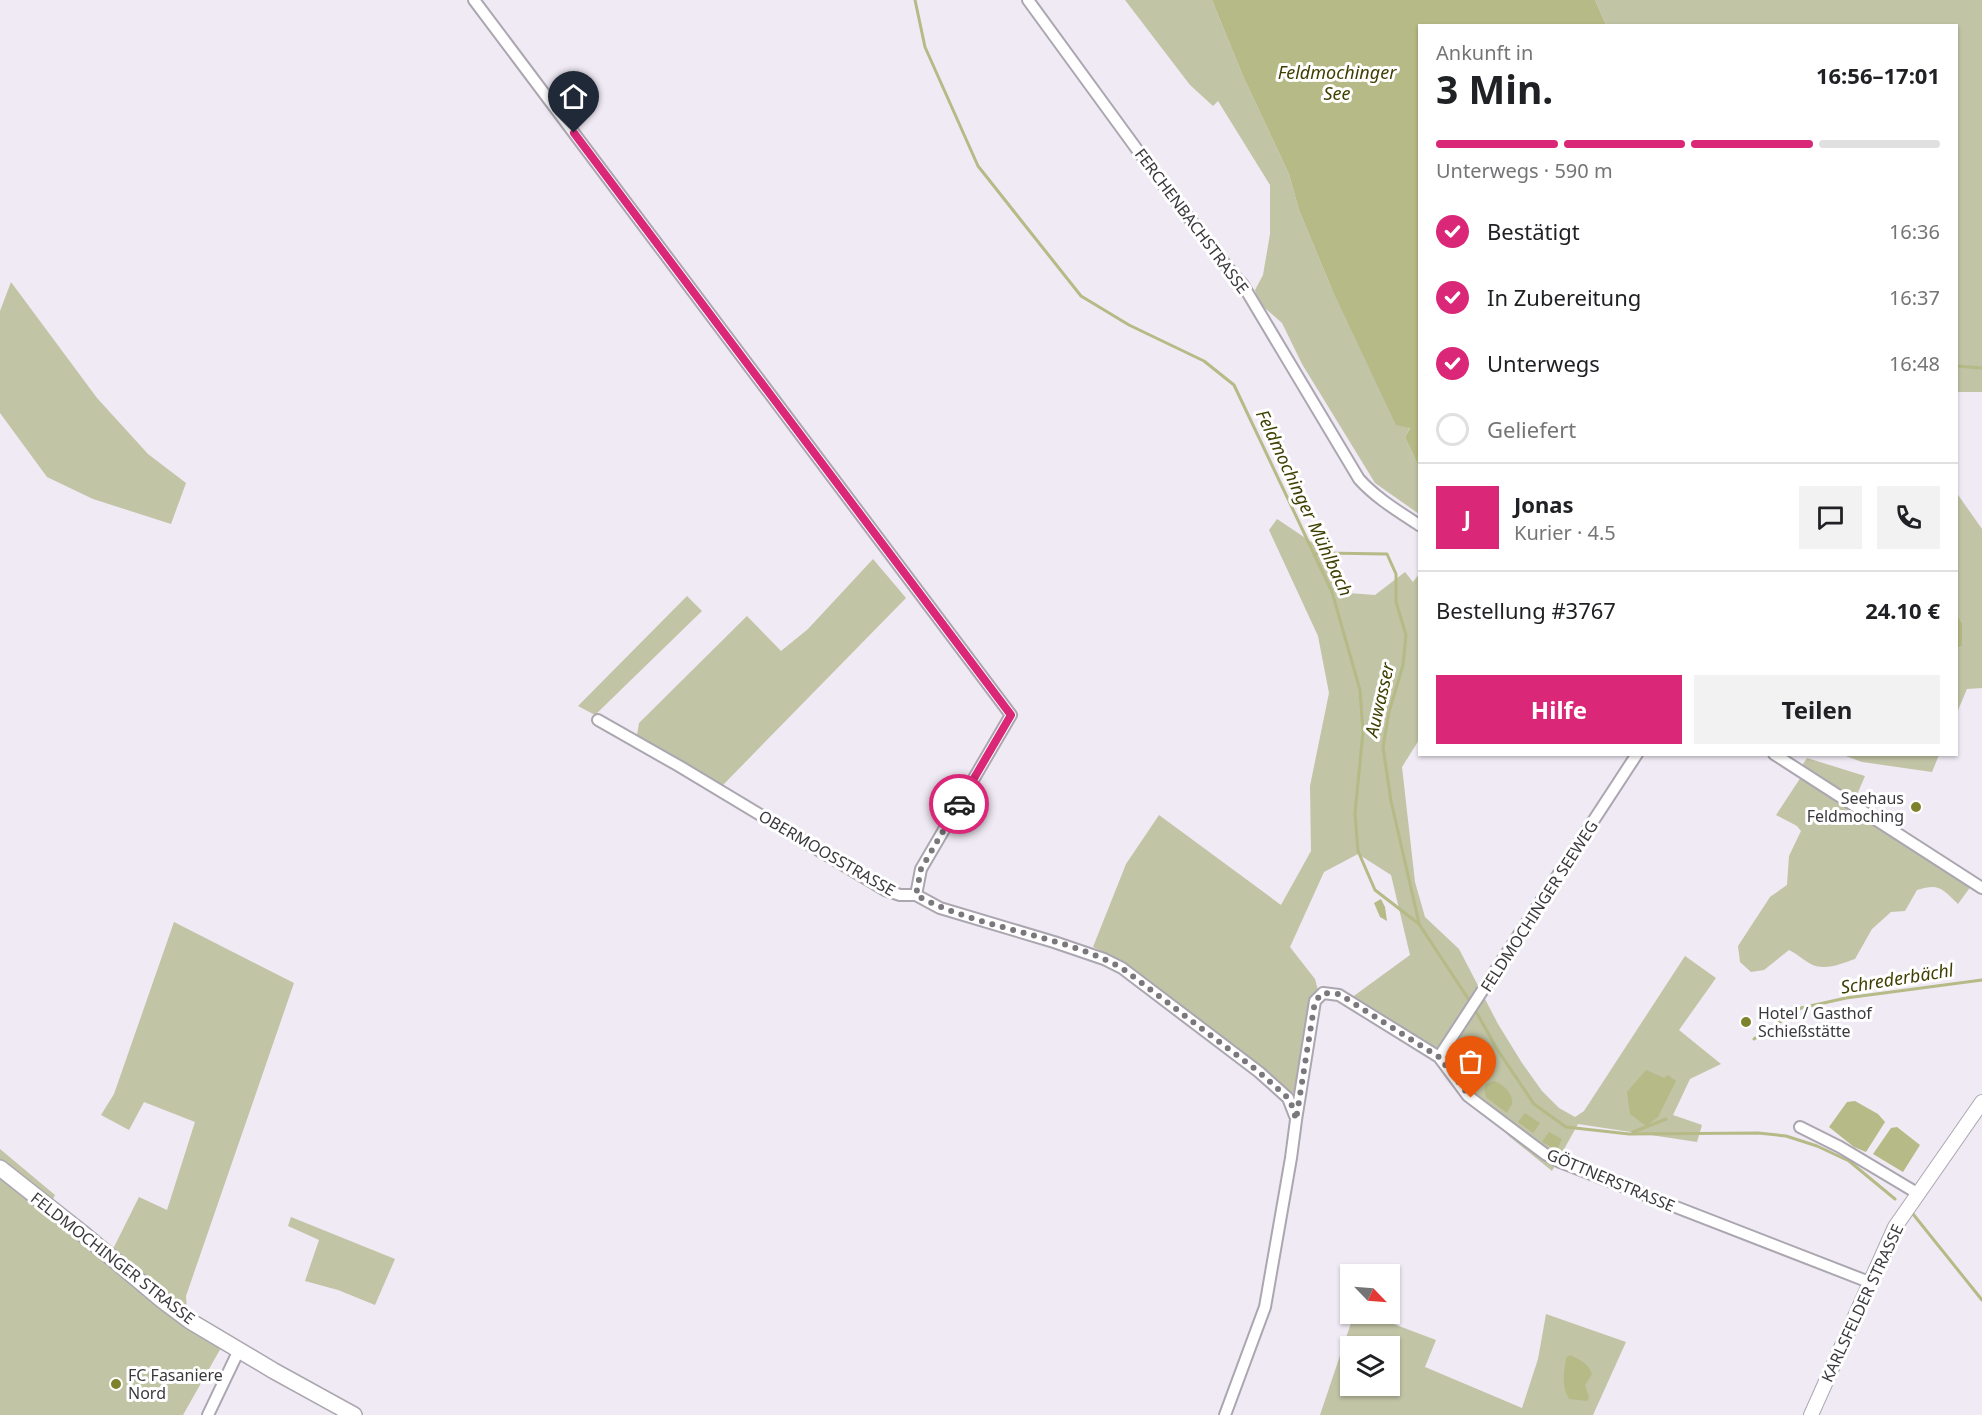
<!DOCTYPE html>
<html lang="de">
<meta charset="utf-8">
<style>
:root{--surface:#fff;--page:#f2f2f2;--text:#202124;--muted:#757577;--line:#e0e0e0;--accent:#db2777}
body{margin:0;font-family:"Noto Sans",sans-serif;background:var(--page);color:var(--text);height:100vh;display:flex;flex-direction:column;font-size:22px;white-space:nowrap}
*{box-sizing:border-box;margin:0}
p{font-size:20px;color:var(--muted)}
.icon{flex:none;width:33px;height:33px;fill:none;stroke:currentColor;stroke-width:2;stroke-linecap:round;stroke-linejoin:round}
.map{position:relative;flex:1;overflow:hidden}
.sheet{position:absolute;left:1418px;top:24px;width:540px;height:732px;display:flex;flex-direction:column;background:var(--surface);border-radius:0px;box-shadow:0 2px 4px #0004}
.sheet>*{flex:none}
.needle{width:39px;rotate:115deg}
.controls{position:absolute;left:1340px;top:1264px;display:grid;gap:12px}
.controls a{display:grid;place-items:center;width:60px;height:60px;border-radius:0px;background:var(--surface);box-shadow:0 2px 4px #0004;font-size:30px}
.pin{position:absolute;display:grid;place-items:center;width:51px;height:51px;color:#fff;margin:-62px -26px;border-radius:50% 50% 50% 0;rotate:-45deg;box-shadow:0 0 6px #0007}
.pin .icon{rotate:45deg}
.courier{position:absolute;display:grid;place-items:center;width:60px;height:60px;margin:-30px;border:4px solid #db2777;border-radius:50%;background:#fff;color:#222;box-shadow:0 2px 8px #0007}
.headline em{font-style:normal;font-weight:700}
.headline div{display:flex;flex-direction:column-reverse}
.headline{display:flex;align-items:center;justify-content:space-between;height:102px;padding:0 18px}
h1{font-size:39px;font-weight:700;line-height:45px}
.bar{display:grid;grid-template-columns:repeat(4,1fr);gap:9px 6px;align-content:center;height:72px;padding:0 18px}
.bar i{height:8px;border-radius:4px;background:var(--line)}
.bar .selected{background:var(--accent)}
.bar p{grid-column:span 4}
.line{display:flex;align-items:center;gap:15px;padding:0 18px;border-top:2px solid var(--line)}
.line div{flex:1}
.round{display:grid;place-items:center;flex:none;width:63px;height:63px;border-radius:0px;background:var(--page)}
ol{padding:0 18px;list-style:none}
li{display:flex;align-items:center;gap:18px;height:66px}
li p{margin-inline-start:auto}
li .icon{padding:6px;border-radius:50%;background:var(--accent);color:#fff;stroke-width:4}
li:last-child{color:var(--muted)}
li i{width:33px;height:33px;border:3px solid var(--line);border-radius:50%}
.cta{display:flex;gap:12px;margin-top:auto;padding:12px 18px}
.cta a{flex:1;height:69px;border-radius:0px;background:var(--accent);color:#fff;font-size:24px;font-weight:700;line-height:69px;text-align:center}
.cta a+a{background:var(--page);color:var(--text)}
.map>svg:first-child{display:block}
.green{fill:#c1c4a5;fill-rule:evenodd}
.water{fill:#b6ba86}
.lines{fill:none;stroke-linecap:round;stroke-linejoin:round}
.stream{stroke:#b6ba86;stroke-width:3}
.minor-casing{stroke:#aba6b0;stroke-width:14}
.tertiary-casing{stroke:#aba6b0;stroke-width:16}
.secondary-casing{stroke:#aba6b0;stroke-width:18}
.minor{stroke:#fff;stroke-width:10}
.tertiary{stroke:#fff;stroke-width:14}
.secondary{stroke:#fff;stroke-width:15}
.done{stroke:#7a777d;stroke-width:6;stroke-dasharray:0 10.8}
.route{stroke:#db2777;stroke-width:8}
.poi-dot{fill:#7f822c;stroke:#fff;stroke-width:2}
.labels{text-anchor:middle;stroke-width:6;stroke-linejoin:round;paint-order:stroke}
.street-label{font-size:16px;fill:#3b393d;stroke:#fff}
.poi-label{font-size:16px;fill:#3b393d;stroke:#fff;text-anchor:start}
.water-label{font-size:18px;font-style:italic;fill:#3e3f00;stroke:#fff}
</style>
<div class="map">
<svg width="1982" height="1415" viewBox="0 0 1982 1415">
<rect width="100%" height="100%" fill="#f0eaf4"/>
<!-- green -->
<path class="green" d="M 1125,0 L 1212,0 L 1243,76 L 1289,174 L 1299,210 L 1331,287 L 1410,427 L 1405,437 L 1419,467 L 1419,514 L 1375,483 L 1302,364 L 1282,323 L 1259,303 L 1255,290 L 1263,275 L 1270,234 L 1270,185 L 1218,101 L 1213,106 L 1190,85 Z
M 1595,0 L 1982,0 L 1982,392 L 1956,392 L 1956,26 L 1606,25 Z
M 11,282 L 97,398 L 148,454 L 186,483 L 171,524 L 93,499 L 47,477 L 0,413 L 0,311 Z
M 1956,492 L 1982,529 L 1982,688 L 1967,689 L 1956,715 L 1956,649 L 1962,646 L 1962,623 L 1956,613 Z
M 1277,519 L 1322,549 L 1335,592 L 1375,595 L 1405,572 L 1413,582 L 1419,574 L 1419,740 L 1402,767 L 1415,882 L 1425,917 L 1459,949 L 1498,1024 L 1522,1063 L 1542,1091 L 1559,1108 L 1575,1117 L 1584,1111 L 1685,956 L 1716,978 L 1679,1030 L 1721,1064 L 1690,1079 L 1673,1115 L 1702,1125 L 1697,1142 L 1578,1124 L 1552,1171 L 1510,1137 L 1469,1097 L 1441,1056 L 1351,998 L 1410,955 L 1391,875 L 1358,854 L 1324,872 L 1290,947 L 1315,979 L 1319,994 L 1297,1092 L 1289,1093 L 1120,960 L 1093,947 L 1126,864 L 1159,815 L 1281,905 L 1311,851 L 1310,786 L 1329,693 L 1318,636 L 1269,530 Z
M 873,559 L 906,598 L 721,787 L 644,742 L 637,735 L 639,723 L 747,616 L 781,651 L 808,629 Z
M 687,596 L 702,611 L 595,715 L 578,706 Z
M 1843,755 L 1939,755 L 1932,772 L 1862,762 Z
M 1807,758 L 1865,776 L 1853,804 L 1974,882 L 1958,904 C 1942,889 1940,883 1917,890 L 1905,911 L 1891,912 L 1872,929 L 1855,959 C 1840,964 1824,972 1809,963 C 1801,958 1797,954 1789,950 L 1764,970 L 1751,972 L 1740,962 L 1738,946 L 1770,897 L 1787,885 L 1789,856 L 1801,831 L 1797,826 L 1776,815 L 1801,777 L 1803,764 Z
M 174,922 L 294,983 L 186,1296 L 187,1311 L 226,1339 L 183,1415 L 0,1415 L 0,1149 L 55,1195 L 51,1203 L 111,1253 L 139,1197 L 167,1210 L 195,1122 L 144,1102 L 129,1130 L 101,1115 L 114,1094 Z
M 291,1217 L 395,1259 L 375,1305 L 338,1290 L 305,1281 L 319,1240 L 288,1226 Z
M 1354,1314 L 1367,1314 L 1436,1340 L 1425,1367 L 1522,1408 L 1538,1359 L 1546,1314 L 1626,1342 L 1593,1415 L 1320,1415 ZM 1350,1347 L 1389,1347 L 1389,1386 L 1350,1386 Z"/>
<!-- water -->
<path class="water" d="M 1212,0 L 1595,0 L 1606,25 L 1419,26 L 1419,467 L 1405,437 L 1410,428 L 1396,425 L 1331,287 L 1299,210 L 1289,174 L 1243,76 Z
M 1956,613 L 1962,623 L 1962,646 L 1956,649 Z
M 1381,899 L 1385,907 L 1387,921 L 1380,917 L 1374,903 Z
M 1646,1070 L 1664,1078 L 1668,1075 L 1676,1081 L 1658,1117 L 1646,1126 L 1630,1114 L 1627,1092 Z
M 1494,1081 C 1502,1083 1514,1094 1512,1104 C 1512,1105 1507,1112 1507,1113 L 1486,1097 L 1484,1088 L 1486,1084 Z
M 1855,1101 L 1878,1114 L 1885,1122 L 1866,1152 L 1854,1147 L 1829,1127 L 1847,1102 Z
M 1525,1113 L 1540,1123 L 1533,1133 L 1518,1122 Z
M 1897,1127 L 1920,1145 L 1903,1172 L 1873,1154 L 1891,1128 Z
M 1549,1132 L 1562,1139 L 1557,1150 L 1542,1142 Z
M 1570,1355 C 1580,1360 1588,1363 1592,1374 L 1585,1385 L 1589,1397 L 1587,1401 L 1569,1399 C 1561,1384 1564,1374 1566,1358 Z"/>
<g class="lines">
<!-- stream -->
<path class="stream" d="M 915,0 L 925,47 L 978,166 L 1081,296 L 1129,325 L 1204,361 L 1234,385 L 1332,592 L 1360,690 L 1363,732 L 1355,813 L 1358,851 L 1375,890 L 1419,924 L 1471,1003
M 1956,366 L 1982,368
M 1315,554 L 1323,553 L 1387,554 L 1396,574 L 1396,602 L 1406,635 L 1403,665 L 1389,712 L 1383,747 L 1391,801 L 1419,923
M 1474,1008 L 1497,1049 L 1534,1104 L 1566,1127 L 1629,1134 L 1758,1133 L 1786,1136 L 1817,1146 L 1849,1161 L 1895,1199
M 1754,1039 L 1801,1008 L 1846,998 L 1982,980
M 1633,1132 L 1666,1119
M 1913,1214 L 1982,1300"/>
<defs>
<path id="minor" d="M 474,0 L 1011,715 L 921,869 L 916,895
M 1028,0 L 1160,181 L 1233,274 L 1243,285 L 1359,479 C 1376,498 1398,511 1419,525
M 598,720 L 679,766 L 885,890 L 900,895 L 916,895 L 940,908 L 1054,942 L 1104,959 L 1122,968 L 1259,1072 L 1288,1098 L 1295,1116
M 1774,754 L 1982,888
M 1439,1057 L 1637,754
M 1800,1127 L 1840,1147 L 1917,1193
M 208,1415 L 239,1350
M 1225,1415 L 1265,1307 L 1291,1158 L 1296,1120 L 1315,1001 L 1323,993 L 1339,995 L 1439,1057 L 1468,1096 L 1545,1154 L 1560,1162 L 1869,1282"/>
<path id="tertiary" d="M 1811,1415 L 1895,1227 L 1982,1102"/>
<path id="secondary" d="M 0,1168 L 81,1232 L 162,1300 L 190,1321 L 274,1371 L 354,1415"/>
</defs>
<!-- minor casing -->
<use href="#minor" class="minor-casing"/>
<!-- tertiary casing -->
<use href="#tertiary" class="tertiary-casing"/>
<!-- secondary casing -->
<use href="#secondary" class="secondary-casing"/>
<!-- minor -->
<use href="#minor" class="minor"/>
<!-- tertiary -->
<use href="#tertiary" class="tertiary"/>
<!-- secondary -->
<use href="#secondary" class="secondary"/>
</g>
<g class="lines">
<!-- done -->
<path class="done" d="M 959,804 L 921,869 L 916,895 C 980,930 1058,933 1122,968 L 1259,1072 L 1288,1098 L 1293,1108 L 1296,1120 L 1315,1001 L 1323,993 L 1339,994 L 1439,1057 L 1471,1098"/>
<!-- route -->
<path class="route" d="M 574,133 L 1011,715 L 959,804"/>
</g>
<!-- markers -->
<g class="poi-dot">
<circle cx="1916" cy="807" r="6"/>
<circle cx="1746" cy="1022" r="6"/>
<circle cx="116" cy="1384" r="6"/>
</g>
<g class="labels">
<!-- street labels -->
<g class="street-label">
<text transform="translate(1192 221) rotate(53)" y="6">FERCHENBACHSTRASSE</text>
<text transform="translate(827 853) rotate(30)" y="6">OBERMOOSSTRASSE</text>
<text transform="translate(1539 906) rotate(-57)" y="6">FELDMOCHINGER SEEWEG</text>
<text transform="translate(1611 1180) rotate(23)" y="6">GÖTTNERSTRASSE</text>
<text transform="translate(113 1258) rotate(38)" y="6">FELDMOCHINGER STRASSE</text>
<text transform="translate(1862 1303) rotate(-65)" y="6">KARLSFELDER STRASSE</text>
</g>
<!-- poi labels -->
<g class="poi-label">
<text x="1904" y="804" text-anchor="end">Seehaus<tspan x="1904" dy="18">Feldmoching</tspan></text>
<text x="1758" y="1019">Hotel / Gasthof<tspan x="1758" dy="18">Schießstätte</tspan></text>
<text x="128" y="1381">FC Fasaniere<tspan x="128" dy="18">Nord</tspan></text>
</g>
<!-- water labels -->
<g class="water-label">
<text x="1337" y="79">Feldmochinger<tspan x="1337" dy="21">See</tspan></text>
<text transform="translate(1304 503) rotate(65)" y="6">Feldmochinger Mühlbach</text>
<text transform="translate(1380 700) rotate(-77)" y="6">Auwasser</text>
<text transform="translate(1897 979) rotate(-9)" y="6">Schrederbächl</text>
</g>
</g>
</svg>
<div class="controls">
<a><svg class="needle" viewBox="-14 -14 28 28"><path d="M0-13l5 13h-10z" fill="#e53935"/><path d="M0 13l5-13h-10z" fill="#757577"/></svg></a>
<a><svg class="icon" aria-label="layers" viewBox="0 0 24 24"><path d="M12 4l9 5-9 5-9-5zM3 14l9 5 9-5"/></svg></a>
</div>
<div class="pin" style="left:1471px;top:1098px;background:#ea580c"><svg class="icon" aria-label="bag" viewBox="0 0 24 24"><path d="M5 8h14l-1 12H6zM9 8a3 3 0 0 1 6 0"/></svg></div>
<div class="pin" style="left:574px;top:133px;background:#1f2937"><svg class="icon" aria-label="home" viewBox="0 0 24 24"><path d="M3 11l9-7 9 7M6 9v11h12V9"/></svg></div>
<div class="courier" style="left:959px;top:804px"><svg class="icon" aria-label="car" viewBox="0 0 24 24"><path d="M5 17H2v-5l4-1 3-4h7l3 4 3 1v5h-3M9 17h6M6 11h13"/><circle cx="7" cy="17" r="2"/><circle cx="17" cy="17" r="2"/></svg></div>
<section class="sheet">
<div class="headline"><div><h1>3 Min.</h1><p>Ankunft in</p></div><em>16:56–17:01</em></div>
<div class="bar"><i class="selected"></i><i class="selected"></i><i class="selected"></i><i></i><p>Unterwegs · 590 m</p></div>
<ol>
<li><svg class="icon" aria-label="check" viewBox="0 0 24 24"><path d="M5 12l5 5 9-10"/></svg>Bestätigt<p>16:36</p></li>
<li><svg class="icon" aria-label="check" viewBox="0 0 24 24"><path d="M5 12l5 5 9-10"/></svg>In Zubereitung<p>16:37</p></li>
<li><svg class="icon" aria-label="check" viewBox="0 0 24 24"><path d="M5 12l5 5 9-10"/></svg>Unterwegs<p>16:48</p></li>
<li><i></i>Geliefert</li>
</ol>
<div class="line" style="height:108px"><b class="round" style="background:var(--accent);color:#fff">J</b><div><b>Jonas</b><p>Kurier · 4.5</p></div><a class="round"><svg class="icon" aria-label="chat" viewBox="0 0 24 24"><path d="M4 5h16v11H9l-5 4z"/></svg></a><a class="round"><svg class="icon" aria-label="phone" viewBox="0 0 24 24"><path d="M5 4h4l2 5-3 2q2 4 5 5l2-3 5 2v4C11 20 4 13 5 4z"/></svg></a></div>
<div class="line" style="height:78px"><div>Bestellung #3767</div><b>24.10 €</b></div>
<div class="cta"><a>Hilfe</a><a>Teilen</a></div>
</section>
</div>
